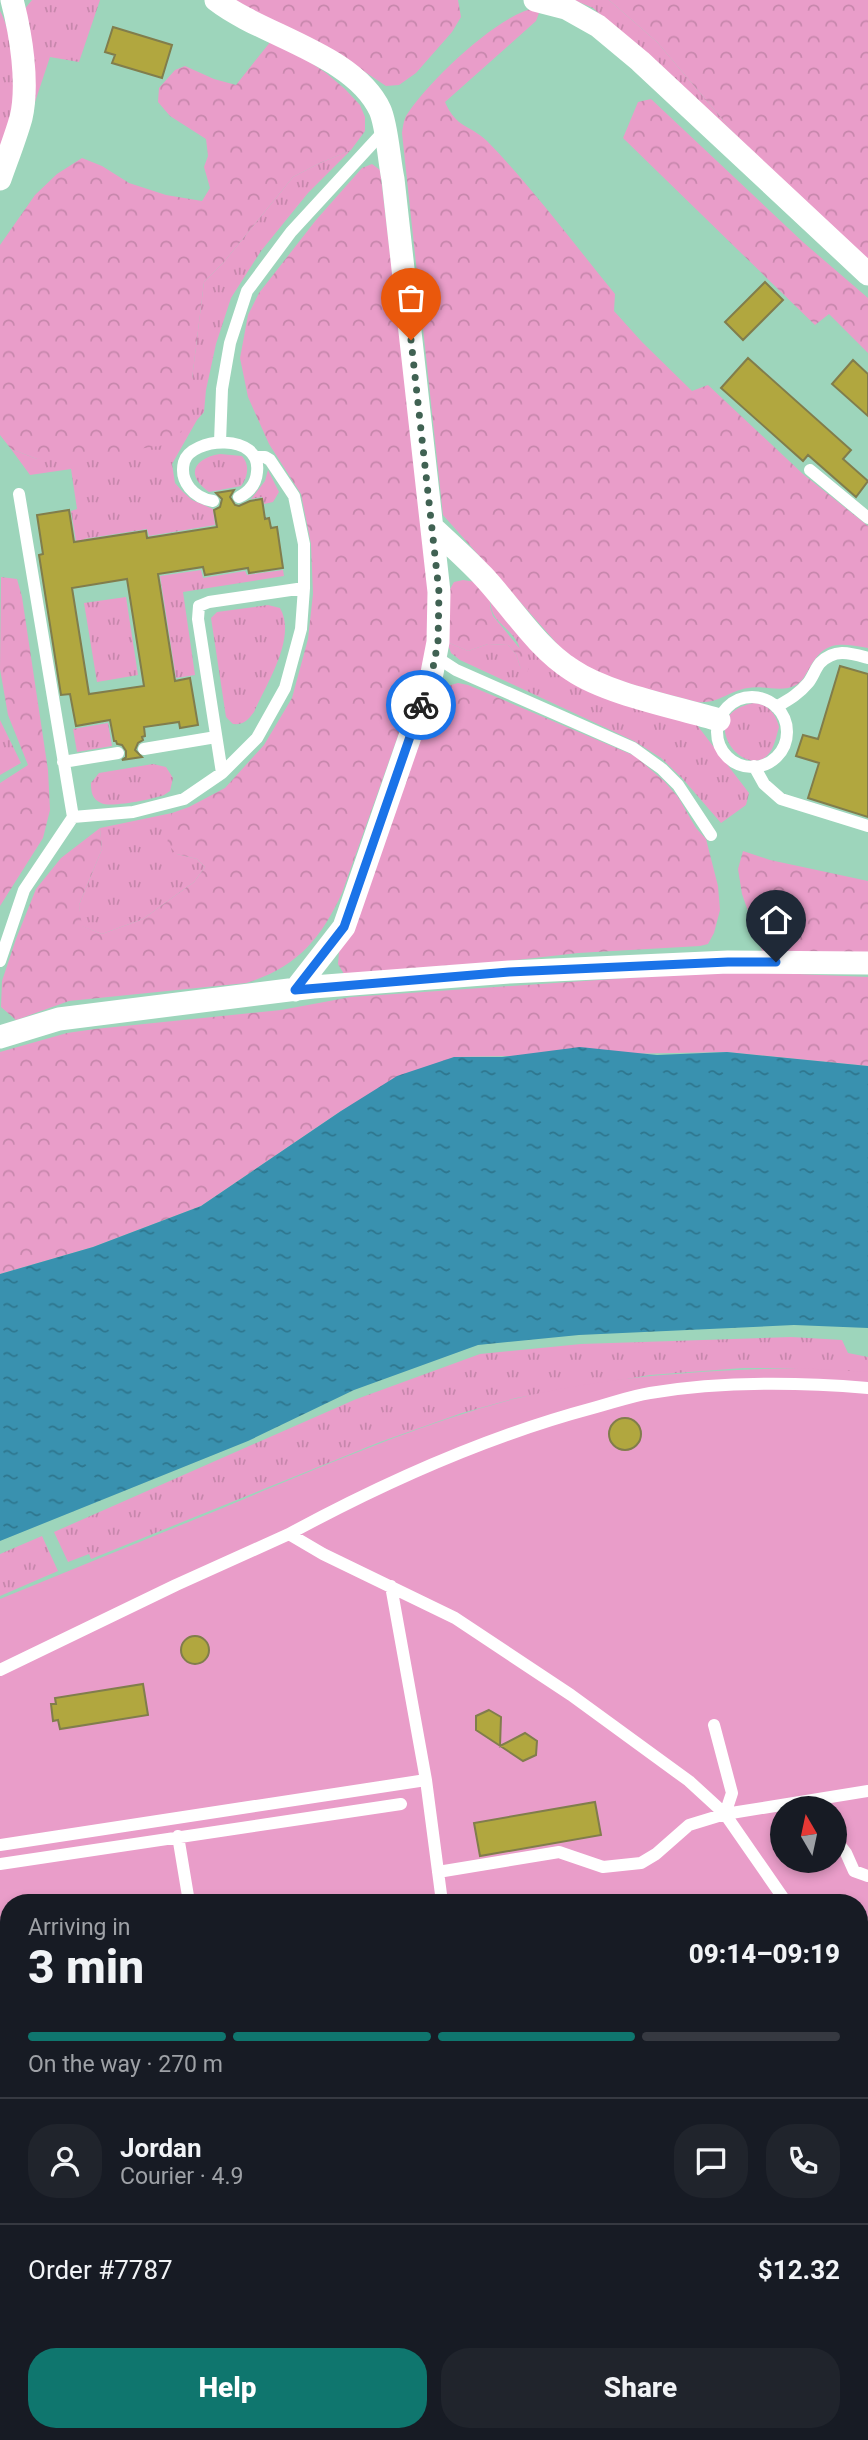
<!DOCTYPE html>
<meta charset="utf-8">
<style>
:root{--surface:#171b24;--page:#20242c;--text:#f1f3f6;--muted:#9ea1a6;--line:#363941;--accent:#0f766e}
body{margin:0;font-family:Roboto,sans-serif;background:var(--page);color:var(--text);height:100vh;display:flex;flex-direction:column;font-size:26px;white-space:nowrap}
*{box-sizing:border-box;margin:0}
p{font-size:23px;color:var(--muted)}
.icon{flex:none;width:38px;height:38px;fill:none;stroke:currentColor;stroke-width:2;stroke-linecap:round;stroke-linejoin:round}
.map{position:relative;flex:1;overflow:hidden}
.details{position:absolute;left:0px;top:1894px;width:868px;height:548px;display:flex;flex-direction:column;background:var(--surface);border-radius:28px 28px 0 0;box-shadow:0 4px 10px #0003}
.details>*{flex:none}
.needle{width:46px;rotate:351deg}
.controls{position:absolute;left:770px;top:1796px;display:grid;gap:14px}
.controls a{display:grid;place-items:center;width:77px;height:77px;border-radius:50%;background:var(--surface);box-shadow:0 4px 10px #0003;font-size:35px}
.pin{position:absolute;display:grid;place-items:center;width:60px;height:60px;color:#fff;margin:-72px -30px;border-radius:50% 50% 50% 0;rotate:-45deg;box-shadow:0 0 7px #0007}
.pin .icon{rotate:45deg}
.courier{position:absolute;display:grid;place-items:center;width:70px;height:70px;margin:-35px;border:5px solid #1a73e8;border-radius:50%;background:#fff;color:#222;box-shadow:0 2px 9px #0007}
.headline em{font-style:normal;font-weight:800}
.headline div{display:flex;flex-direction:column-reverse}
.headline{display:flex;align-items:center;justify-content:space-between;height:119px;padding:0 28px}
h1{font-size:46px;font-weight:800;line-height:52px}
.bar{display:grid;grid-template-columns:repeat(4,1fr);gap:10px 7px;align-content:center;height:84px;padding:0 28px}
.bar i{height:9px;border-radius:5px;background:var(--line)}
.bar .selected{background:var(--accent)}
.bar p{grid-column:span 4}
.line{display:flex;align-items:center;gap:18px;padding:0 28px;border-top:2px solid var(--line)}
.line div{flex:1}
.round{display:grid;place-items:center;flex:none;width:74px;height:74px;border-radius:28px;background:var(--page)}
.cta{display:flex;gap:14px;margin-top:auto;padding:14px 28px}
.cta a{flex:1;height:80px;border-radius:28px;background:var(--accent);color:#fff;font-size:28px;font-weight:800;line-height:80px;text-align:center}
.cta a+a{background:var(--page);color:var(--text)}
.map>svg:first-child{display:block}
.grass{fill:url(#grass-tufts)}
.forest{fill:url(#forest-crowns)}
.park{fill:#e99dc9;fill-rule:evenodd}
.water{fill:url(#water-ripples)}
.building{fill:#b1a73f;stroke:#817d4c;stroke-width:2;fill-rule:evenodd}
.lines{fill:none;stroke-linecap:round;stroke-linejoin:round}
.lane{stroke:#fff;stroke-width:12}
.street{stroke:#fff;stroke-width:23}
.done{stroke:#406253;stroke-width:7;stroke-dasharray:0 12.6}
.route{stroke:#1a73e8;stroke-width:9}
</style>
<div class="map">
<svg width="868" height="2440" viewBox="0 0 868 2440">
<defs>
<pattern id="grass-tufts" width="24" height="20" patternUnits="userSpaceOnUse" patternTransform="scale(1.75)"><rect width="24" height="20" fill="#e99dc9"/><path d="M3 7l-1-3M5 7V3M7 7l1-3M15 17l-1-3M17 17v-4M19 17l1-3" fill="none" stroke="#c787ac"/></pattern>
<pattern id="forest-crowns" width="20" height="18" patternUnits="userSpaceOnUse" patternTransform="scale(1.75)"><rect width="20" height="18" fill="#e99dc9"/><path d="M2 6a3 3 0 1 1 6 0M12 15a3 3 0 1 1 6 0" fill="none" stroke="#c787ac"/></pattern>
<pattern id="water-ripples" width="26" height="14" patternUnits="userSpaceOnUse" patternTransform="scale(1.75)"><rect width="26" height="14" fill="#3991af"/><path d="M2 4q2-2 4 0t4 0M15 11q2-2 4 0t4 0" fill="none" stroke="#2e768e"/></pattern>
</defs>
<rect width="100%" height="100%" fill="#9dd5bb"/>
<!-- grass -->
<path class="grass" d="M 32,0 L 100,0 L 79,62 L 50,57 L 29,120 L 23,11 Z
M 574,0 L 609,0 L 657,42 L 746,147 L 593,8 Z
M 0,11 C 14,35 17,89 12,116 C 10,128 4,141 0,153 Z
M 351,150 L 308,193 L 261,251 L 231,298 L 216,344 L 206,390 L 204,412 L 197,420 L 172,464 L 175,483 L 183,492 L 192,500 L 213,509 L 215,525 L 149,536 L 147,529 L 84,539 L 84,546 L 77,547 L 71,511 L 77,509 L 71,469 L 30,475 L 11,449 L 37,459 L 192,422 L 192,379 L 204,282 L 223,263 L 293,177 L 320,163 Z
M 220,454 L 242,456 C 250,465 248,477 241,486 L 209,492 C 184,474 195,458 220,454 Z
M 268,470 L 279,492 L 273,502 L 264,504 L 262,497 L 251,499 L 265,481 Z
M 201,570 L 203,578 L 245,571 L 247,575 L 283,570 L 284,576 L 183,592 L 195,675 L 176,678 L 160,576 Z
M 126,597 L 138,675 L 97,682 L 84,603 Z
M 491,599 L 507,619 L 697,725 L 749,793 L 746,805 L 721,823 L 682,778 L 661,758 L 634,741 L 460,660 L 451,653 L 447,642 L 468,651 L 488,644 L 508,645 L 516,654 L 521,669 C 520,662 521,652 519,646 C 512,627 488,622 491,599 Z
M 268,605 L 280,608 C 297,637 267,683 254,712 C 248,720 244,725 233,724 L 226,717 L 211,618 L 217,612 Z
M 754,703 C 768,704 776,714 779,727 C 777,734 775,743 772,749 C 750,789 689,715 754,703 Z
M 0,720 L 21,763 L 0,775 Z
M 108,723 L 112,746 L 77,752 L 73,729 Z
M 153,764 L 166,767 L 173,778 L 170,791 L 164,795 C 153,799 111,808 101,803 C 92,799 91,792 91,783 L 99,773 Z
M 172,813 L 171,828 L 177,854 L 197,859 L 205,867 L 194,882 L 143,919 L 102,934 L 81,926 L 79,905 L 102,849 L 100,828 Z
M 791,1337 L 842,1340 L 848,1353 L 868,1357 L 868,1381 L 792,1368 L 743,1368 L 650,1375 L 516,1398 L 462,1413 L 380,1442 L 91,1559 L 89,1554 L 68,1562 L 54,1532 L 354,1400 L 480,1354 L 581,1344 Z
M 42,1536 L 58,1571 L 0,1596 L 0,1554 Z"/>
<!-- forest -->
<path class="forest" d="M 235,0 L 458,0 L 461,17 L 452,32 L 416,73 L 399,85 L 386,86 L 362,70 Z
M 609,0 L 868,0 L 868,262 L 746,147 L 657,42 Z
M 538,8 L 539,13 L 536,21 L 445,102 C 457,129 469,124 487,141 C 532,187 574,244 615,294 L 614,311 L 642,342 L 692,391 L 708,385 L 803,474 L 868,526 L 868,648 C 840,643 824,640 809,669 C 805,675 802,682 796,685 C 782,693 763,685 748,688 C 728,691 719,704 697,702 C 647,688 600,681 560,647 L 443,515 L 402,133 C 403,126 404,118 408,113 C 428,82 502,10 538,8 Z
M 271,41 L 289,48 L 326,73 L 345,89 L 360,105 L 365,117 L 365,131 L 351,150 L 320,163 L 293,177 L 223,263 L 204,282 L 192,379 L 192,422 L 165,445 L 79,458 L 37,459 L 11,449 L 0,435 L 0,245 L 35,195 L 57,174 L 82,158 L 102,166 L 129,183 L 166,195 L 202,201 L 210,188 L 204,167 L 208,156 L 206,139 L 170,116 L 158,102 L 159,88 L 175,70 L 185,66 L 214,79 L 236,85 Z
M 651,99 L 804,243 L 868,298 L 868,353 L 829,314 L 815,325 L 623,138 L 638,102 Z
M 372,164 L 380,170 L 423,525 L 429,595 L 429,637 L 421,671 L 342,893 C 321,939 296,968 246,983 L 69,1001 L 16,1020 L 1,1007 L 2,981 L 16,939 L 36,889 L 61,858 L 100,828 L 102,849 L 79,905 L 82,926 L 102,934 L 143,919 L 194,882 L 205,867 L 197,859 L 177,854 L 167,844 L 172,813 L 189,807 L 225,788 L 264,745 L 292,698 L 308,639 L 313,594 L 311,544 L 301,494 L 269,444 L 248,397 L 240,358 L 248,315 L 259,293 L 316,220 L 362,168 Z
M 1,577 L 17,579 L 22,597 L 48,770 L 50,810 L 43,838 L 0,906 L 0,783 L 28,765 L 8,715 L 0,669 Z
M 463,580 L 476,582 L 491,599 L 490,607 L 493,616 L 531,662 L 527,673 L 521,669 L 516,654 L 508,645 L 488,644 L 468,651 L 447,642 L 450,589 L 454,582 Z
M 458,683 L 468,685 L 635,756 L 664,781 L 678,797 L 696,828 L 706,839 L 718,886 L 720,910 L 714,933 L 708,944 L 700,946 L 578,953 L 428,970 L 344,974 L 338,964 L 339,952 L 440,688 Z
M 743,851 L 770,860 L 868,881 L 868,954 L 762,951 L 742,894 L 738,869 Z
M 729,971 L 868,977 L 868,1066 L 727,1052 L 454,1057 L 341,1111 L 201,1206 L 93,1247 L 0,1274 L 0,1052 L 67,1033 L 95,1029 L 281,1010 L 351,997 Z"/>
<!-- park -->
<path class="park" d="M 799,1368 L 868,1372 L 868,2426 L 854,2440 L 0,2440 L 0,1599 C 90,1562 180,1526 270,1488 C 350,1455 430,1421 514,1399 C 607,1376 703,1370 799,1368 ZM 782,1808 L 835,1808 L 835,1860 L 782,1860 ZM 9,1902 L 859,1902 L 859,2432 L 9,2432 Z"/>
<!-- water -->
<path class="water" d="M 580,1047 L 657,1055 L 727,1052 L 868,1066 L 868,1328 L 794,1325 L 579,1335 L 478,1345 L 354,1390 L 248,1441 L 0,1541 L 0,1274 L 93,1247 L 201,1206 L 341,1111 L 397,1076 L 454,1057 L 502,1057 Z"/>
<!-- building -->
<path class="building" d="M 113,27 L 172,45 L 162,78 L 112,63 L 115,55 L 105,52 Z
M 765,282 L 783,300 L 743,340 L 725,322 Z
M 748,358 L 851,450 L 843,459 L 868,481 L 856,497 L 808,455 L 803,461 L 721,388 Z
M 853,360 L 868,374 L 868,416 L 832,384 Z
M 234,490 L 230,497 L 235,505 L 239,506 L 250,501 L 262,499 L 265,519 L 269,518 L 271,528 L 277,527 L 283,568 L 249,573 L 248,568 L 205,575 L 203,567 L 158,574 L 175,681 L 190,678 L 198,725 L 180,728 L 179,722 L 144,727 L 145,736 L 142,737 L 143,740 L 138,743 L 135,750 L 142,757 L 122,760 L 126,757 L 126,751 L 122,745 L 117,744 L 116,741 L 114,741 L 110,720 L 76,726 L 70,694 L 61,695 L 39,555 L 43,554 L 37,515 L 69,510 L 74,542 L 146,531 L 147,538 L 217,527 L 214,510 L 220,507 L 222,499 L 216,493 ZM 127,579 L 144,686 L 89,694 L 72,588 Z
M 840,666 L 868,674 L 868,817 L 808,798 L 819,763 L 796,756 L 803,735 L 818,739 Z
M609 1434a16 16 0 1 1 32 0a16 16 0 1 1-32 0Z
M181 1650a14 14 0 1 1 28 0a14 14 0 1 1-28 0Z
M 143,1684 L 148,1715 L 60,1729 L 58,1720 L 53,1721 L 51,1704 L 56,1704 L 55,1698 Z
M 489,1710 L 501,1717 L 500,1746 L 525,1733 L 537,1741 L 536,1755 L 523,1761 L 476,1730 L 476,1716 Z
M 595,1802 L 601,1835 L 480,1856 L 474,1823 Z"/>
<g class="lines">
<!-- lane -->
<path class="lane" d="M 220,442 L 222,389 L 230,343 L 247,291 L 291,232 L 384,131
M 810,470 L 868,518
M 213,501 C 194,498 179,482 184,462 C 191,437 262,432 257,472 C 256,485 249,492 239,497
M 436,657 L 456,670 L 633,748 L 662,769 L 678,785 L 711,835
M717 732a35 35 0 1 1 70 0a35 35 0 1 1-70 0Z
M 776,707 C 788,700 799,694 808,683 C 813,677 815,669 820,663 C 835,648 850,653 868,658
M 144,749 L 216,737
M 63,762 L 118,753
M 754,766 L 764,784 L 781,799 L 868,826
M 222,773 L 198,619 L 199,606 L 209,602 L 304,588
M 73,817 L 133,812 L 184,799 L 222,773 L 257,738 L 285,688 L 301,629 L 304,588 L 304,544 L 294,496 L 270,460 L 265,457 L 256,457
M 0,961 L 24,890 L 73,817 L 19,494
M 289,1534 C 385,1482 488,1436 593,1408 C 612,1403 631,1396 650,1393 C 722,1381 796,1382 868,1388
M 391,1586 L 426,1780 L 442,1902
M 0,1670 L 176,1585 L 289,1534 L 323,1554 L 455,1618 L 571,1695 L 689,1781 L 725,1814 L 786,1902
M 714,1725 L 732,1793 L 725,1814
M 178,1836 L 189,1902
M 835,1839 L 846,1853 L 854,1871 L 868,1876
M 0,1845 L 426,1780
M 0,1864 L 401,1804
M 438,1872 L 559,1852 L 603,1867 L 641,1863 L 656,1854 L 689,1825 L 725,1814 L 868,1791
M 859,2005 L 868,2017
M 0,2219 L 9,2217
M 0,2262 L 9,2261
M 859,2412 L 868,2404
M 830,2440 L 838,2432"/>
<!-- street -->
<path class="street" d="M 216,0 C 262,36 354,54 380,110 C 387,125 389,161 393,179 L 439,592 L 438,642 L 432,673 L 344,927 L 295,990
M 535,0 L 566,8 L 598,26 L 640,61 L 868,274
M 0,179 C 7,159 15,139 21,118 C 29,84 21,34 12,0
M 433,528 C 450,544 467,559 483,576 C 512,607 536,647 572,670 C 607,694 676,707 719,720
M 0,1037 L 59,1019 L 313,987 L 509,972 L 728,962 L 868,963"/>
</g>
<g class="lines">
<!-- done -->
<path class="done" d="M 411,340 L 439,592 L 438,642 L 432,673 L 421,705"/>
<!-- route -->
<path class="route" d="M 421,705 L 344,927 L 295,990 L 509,972 L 728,962 L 776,962"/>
</g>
</svg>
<div class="controls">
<a><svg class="needle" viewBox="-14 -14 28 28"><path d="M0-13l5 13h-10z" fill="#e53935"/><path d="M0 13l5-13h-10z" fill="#9ea1a6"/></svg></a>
</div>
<div class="pin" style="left:411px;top:340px;background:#ea580c"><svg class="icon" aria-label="bag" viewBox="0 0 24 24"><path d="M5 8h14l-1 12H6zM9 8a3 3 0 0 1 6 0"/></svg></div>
<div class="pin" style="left:776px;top:962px;background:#1f2937"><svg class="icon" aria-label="home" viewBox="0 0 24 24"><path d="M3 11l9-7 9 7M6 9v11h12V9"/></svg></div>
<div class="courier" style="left:421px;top:705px"><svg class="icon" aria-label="bike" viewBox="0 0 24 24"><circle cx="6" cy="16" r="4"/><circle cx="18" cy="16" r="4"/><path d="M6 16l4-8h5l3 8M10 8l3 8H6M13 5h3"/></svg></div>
<section class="details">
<div class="headline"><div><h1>3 min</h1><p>Arriving in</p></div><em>09:14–09:19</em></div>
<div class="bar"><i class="selected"></i><i class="selected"></i><i class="selected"></i><i></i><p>On the way · 270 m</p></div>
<div class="line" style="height:126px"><a class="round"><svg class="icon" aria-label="person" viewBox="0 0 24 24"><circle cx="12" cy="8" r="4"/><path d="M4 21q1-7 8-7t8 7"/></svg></a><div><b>Jordan</b><p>Courier · 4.9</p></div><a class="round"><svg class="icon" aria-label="chat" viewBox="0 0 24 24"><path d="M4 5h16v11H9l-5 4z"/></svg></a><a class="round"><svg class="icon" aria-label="phone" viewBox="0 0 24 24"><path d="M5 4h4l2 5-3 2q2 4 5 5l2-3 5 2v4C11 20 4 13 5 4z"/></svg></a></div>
<div class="line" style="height:91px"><div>Order #7787</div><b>$12.32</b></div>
<div class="cta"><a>Help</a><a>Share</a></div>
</section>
</div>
